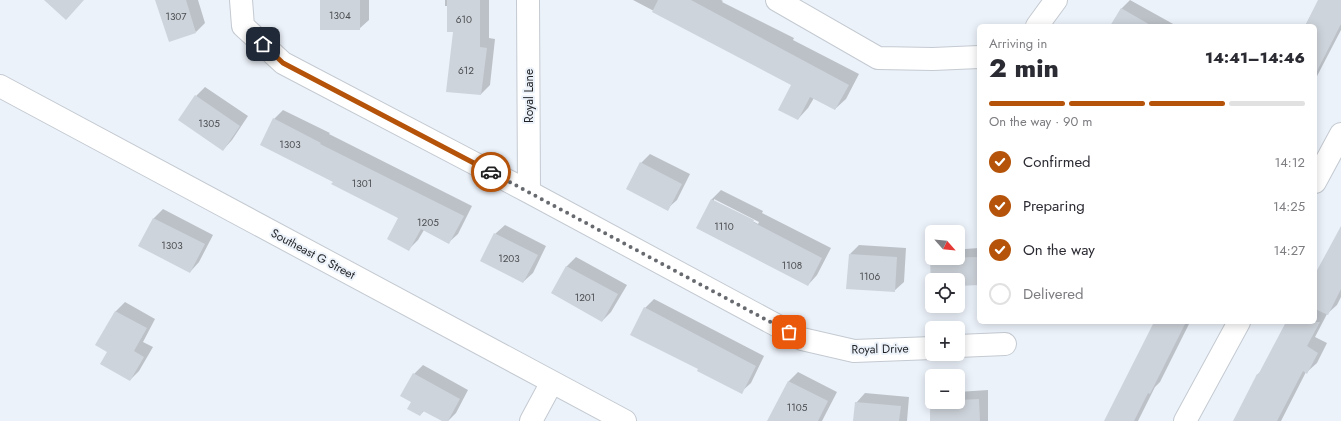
<!DOCTYPE html>
<meta charset="utf-8">
<style>
:root{--surface:#fff;--page:#f2f2f3;--text:#2b2b33;--muted:#7c7c81;--line:#e1e1e2;--accent:#b45309}
body{margin:0;font-family:Jost,sans-serif;background:var(--page);color:var(--text);height:100vh;display:flex;flex-direction:column;font-size:15px;white-space:nowrap}
*{box-sizing:border-box;margin:0}
p{font-size:13px;color:var(--muted)}
.icon{flex:none;width:22px;height:22px;fill:none;stroke:currentColor;stroke-width:2;stroke-linecap:round;stroke-linejoin:round}
.map{position:relative;flex:1;overflow:hidden}
.drawer{position:absolute;left:977px;top:24px;width:340px;height:300px;display:flex;flex-direction:column;background:var(--surface);border-radius:6px;box-shadow:0 2px 10px #0003}
.drawer>*{flex:none}
.needle{width:26px;rotate:117deg}
.tools{position:absolute;left:925px;top:225px;display:grid;gap:8px}
.tools a{display:grid;place-items:center;width:40px;height:40px;border-radius:6px;background:var(--surface);box-shadow:0 2px 10px #0003;font-size:20px}
.pin{position:absolute;display:grid;place-items:center;width:34px;height:34px;color:#fff;margin:-17px;border-radius:8px;box-shadow:0 2px 6px #0006}
.courier{position:absolute;display:grid;place-items:center;width:40px;height:40px;margin:-20px;border:3px solid #b45309;border-radius:50%;background:#fff;color:#222;box-shadow:0 1px 5px #0007}
.head em{font-style:normal;font-weight:800}
.head div{display:flex;flex-direction:column-reverse}
.head{display:flex;align-items:center;justify-content:space-between;height:68px;padding:0 12px}
h1{font-size:26px;font-weight:800;line-height:30px}
.bar{display:grid;grid-template-columns:repeat(4,1fr);gap:6px 4px;align-content:center;height:48px;padding:0 12px}
.bar i{height:5px;border-radius:3px;background:var(--line)}
.bar .current{background:var(--accent)}
.bar p{grid-column:span 4}
ol{padding:0 12px;list-style:none}
li{display:flex;align-items:center;gap:12px;height:44px}
li p{margin-inline-start:auto}
li .icon{padding:4px;border-radius:50%;background:var(--accent);color:#fff;stroke-width:4}
li:last-child{color:var(--muted)}
li i{width:22px;height:22px;border:2px solid var(--line);border-radius:50%}
.map>svg:first-child{display:block}
.shadow{fill:#0003;fill-rule:evenodd}
.building{fill:#ced4db}
.lines{fill:none;stroke-linecap:round;stroke-linejoin:round}
.minor-casing{stroke:#c4cad1;stroke-width:24}
.minor{stroke:#fff;stroke-width:22}
.done{stroke:#676a6f;stroke-width:4;stroke-dasharray:0 7.2}
.route{stroke:#b45309;stroke-width:5}
.labels{text-anchor:middle;stroke-width:4;stroke-linejoin:round;paint-order:stroke}
.number-label{font-size:10px;fill:#4b4e52}
.street-label{font-size:12px;fill:#1f2124;stroke:#ecf2fa}
</style>
<div class="map">
<svg width="1341" height="421" viewBox="0 0 1341 421">
<rect width="100%" height="100%" fill="#ecf2fa"/>
<!-- shadow -->
<path class="shadow" d="M 157,0 L 198,0 L 205,23 L 196,32 Z
M 321,0 L 369,0 L 369,20 L 359,29 Z
M 445,0 L 489,0 L 489,38 L 495,39 L 490,85 L 481,94 L 454,31 L 448,6 L 445,6 Z
M 633,0 L 721,0 L 723,1 L 722,2 L 794,38 L 793,40 L 859,74 L 846,99 L 835,109 L 814,98 L 808,108 L 798,119 L 793,84 Z
M 1130,0 L 1175,25 L 1174,26 L 1111,26 L 1121,9 Z
M 1319,0 L 1341,0 L 1341,30 L 1315,80 L 1315,26 L 1305,26 Z
M 205,87 L 248,116 L 232,140 L 223,150 L 196,96 Z
M 283,110 L 330,133 L 329,134 L 472,206 L 458,234 L 448,243 L 424,230 L 418,240 L 409,249 L 399,218 L 334,181 L 274,119 Z
M 650,154 L 690,174 L 677,200 L 667,209 L 641,163 Z
M 721,190 L 763,211 L 762,213 L 831,248 L 817,275 L 808,285 L 697,228 L 712,199 ZM 714,199 L 759,222 L 758,224 L 714,201 Z
M 163,209 L 213,235 L 199,262 L 190,272 L 140,246 L 154,218 Z
M 505,225 L 546,246 L 533,273 L 523,282 L 495,234 Z
M 1341,228 L 1341,297 L 1337,305 L 1327,314 L 1315,337 L 1327,343 L 1317,363 L 1307,372 L 1306,372 L 1281,421 L 1239,421 L 1257,375 L 1262,370 L 1287,322 L 1315,322 L 1315,277 Z
M 965,231 L 965,249 L 979,248 L 979,284 L 958,285 L 958,280 L 932,280 L 932,283 L 930,242 L 932,240 L 932,258 L 958,258 L 958,232 L 945,232 Z
M 859,245 L 906,248 L 904,282 L 894,291 L 850,254 Z
M 576,257 L 627,285 L 611,312 L 602,321 L 552,293 L 567,266 Z
M 654,299 L 764,356 L 751,383 L 741,392 L 699,369 L 645,308 Z
M 125,302 L 155,319 L 143,342 L 153,347 L 139,371 L 130,380 L 108,352 L 97,345 L 116,311 Z
M 1159,322 L 1192,322 L 1189,324 L 1160,382 L 1155,387 L 1138,421 L 1105,421 Z
M 423,365 L 468,390 L 456,413 L 448,421 L 445,421 L 425,410 L 420,415 L 412,402 L 414,374 Z
M 798,372 L 837,392 L 822,421 L 774,421 L 770,419 L 789,381 Z
M 988,390 L 988,421 L 931,421 L 931,402 L 932,400 L 932,402 L 958,402 L 958,392 Z
M 865,393 L 909,397 L 907,421 L 854,421 L 856,403 Z"/>
<!-- building -->
<path class="building" d="M 44,0 L 84,0 L 66,20 Z
M 155,0 L 186,0 L 196,33 L 169,42 Z
M 320,0 L 360,0 L 360,30 L 320,30 Z
M 447,0 L 480,0 L 480,47 L 487,48 L 481,95 L 446,92 L 453,32 L 447,32 Z
M 658,0 L 691,0 L 849,85 L 835,110 L 810,97 L 798,120 L 778,110 L 791,85 L 652,12 Z
M 1318,0 L 1341,0 L 1341,24 L 1315,75 L 1315,26 L 1305,26 Z
M 1121,8 L 1152,26 L 1110,26 Z
M 195,95 L 240,126 L 223,151 L 178,120 Z
M 273,118 L 321,143 L 320,144 L 464,216 L 449,244 L 421,229 L 409,251 L 387,239 L 398,218 L 331,184 L 333,182 L 260,145 Z
M 640,162 L 682,184 L 668,211 L 626,189 Z
M 711,199 L 754,220 L 753,222 L 822,258 L 808,286 L 696,228 Z
M 153,218 L 205,244 L 190,273 L 138,246 Z
M 1341,226 L 1341,289 L 1328,315 L 1315,309 L 1315,274 Z
M 494,233 L 538,255 L 523,283 L 480,261 Z
M 849,254 L 897,257 L 895,292 L 846,289 Z
M 979,257 L 979,285 L 958,286 L 958,280 L 932,280 L 931,287 L 930,258 Z
M 566,266 L 618,294 L 602,322 L 551,293 Z
M 644,307 L 756,366 L 742,394 L 697,371 L 698,369 L 630,335 Z
M 115,311 L 147,328 L 134,351 L 144,357 L 130,381 L 100,364 L 107,352 L 95,345 Z
M 1154,322 L 1186,322 L 1150,394 L 1148,393 L 1134,421 L 1104,421 Z
M 1286,322 L 1320,322 L 1307,346 L 1318,353 L 1307,374 L 1303,371 L 1277,421 L 1233,421 L 1257,374 L 1258,375 Z
M 413,373 L 460,399 L 448,421 L 442,421 L 423,411 L 420,416 L 407,409 L 411,402 L 400,396 Z
M 788,381 L 828,401 L 818,421 L 767,421 Z
M 979,399 L 980,421 L 930,421 L 930,401 L 958,402 L 958,400 Z
M 855,402 L 901,406 L 899,421 L 853,421 Z"/>
<g class="lines">
<defs>
<path id="minor" d="M 241,0 L 243,26 L 283,63 L 529,192 L 802,339 L 854,351 L 932,348
M 528,0 L 529,192
M 777,0 L 878,58 L 933,59 L 979,57
M 1037,26 L 1056,0
M 0,86 L 625,421
M 1315,182 L 1341,134
M 958,346 L 1005,344
M 531,421 L 552,382
M 1185,421 L 1239,322"/>
</defs>
<!-- minor casing -->
<use href="#minor" class="minor-casing"/>
<!-- minor -->
<use href="#minor" class="minor"/>
</g>
<g class="lines">
<!-- done -->
<path class="done" d="M 491,172 L 789,332"/>
<!-- route -->
<path class="route" d="M 263,44 L 283,63 L 491,172"/>
</g>
<g class="labels">
<!-- number labels -->
<g class="number-label">
<text x="340" y="19">1304</text>
<text x="176" y="20">1307</text>
<text x="464" y="23">610</text>
<text x="466" y="74">612</text>
<text x="209" y="127">1305</text>
<text x="290" y="148">1303</text>
<text x="362" y="187">1301</text>
<text x="428" y="226">1205</text>
<text x="724" y="230">1110</text>
<text x="172" y="249">1303</text>
<text x="509" y="262">1203</text>
<text x="792" y="269">1108</text>
<text x="870" y="280">1106</text>
<text x="585" y="301">1201</text>
<text x="797" y="411">1105</text>
</g>
<!-- street labels -->
<g class="street-label">
<text transform="translate(529 96) rotate(-90)" y="4">Royal Lane</text>
<text transform="translate(313 254) rotate(28)" y="4">Southeast G Street</text>
<text transform="translate(880 349) rotate(-1)" y="4">Royal Drive</text>
</g>
</g>
</svg>
<div class="tools">
<a><svg class="needle" viewBox="-14 -14 28 28"><path d="M0-13l5 13h-10z" fill="#e53935"/><path d="M0 13l5-13h-10z" fill="#7c7c81"/></svg></a>
<a><svg class="icon" aria-label="locate" viewBox="0 0 24 24"><circle cx="12" cy="12" r="6"/><path d="M12 2v4M12 18v4M2 12h4M18 12h4"/></svg></a>
<a>+</a>
<a>−</a>
</div>
<div class="pin" style="left:789px;top:332px;background:#ea580c"><svg class="icon" aria-label="bag" viewBox="0 0 24 24"><path d="M5 8h14l-1 12H6zM9 8a3 3 0 0 1 6 0"/></svg></div>
<div class="pin" style="left:263px;top:44px;background:#1f2937"><svg class="icon" aria-label="home" viewBox="0 0 24 24"><path d="M3 11l9-7 9 7M6 9v11h12V9"/></svg></div>
<div class="courier" style="left:491px;top:172px"><svg class="icon" aria-label="car" viewBox="0 0 24 24"><path d="M5 17H2v-5l4-1 3-4h7l3 4 3 1v5h-3M9 17h6M6 11h13"/><circle cx="7" cy="17" r="2"/><circle cx="17" cy="17" r="2"/></svg></div>
<section class="drawer">
<div class="head"><div><h1>2 min</h1><p>Arriving in</p></div><em>14:41–14:46</em></div>
<div class="bar"><i class="current"></i><i class="current"></i><i class="current"></i><i></i><p>On the way · 90 m</p></div>
<ol>
<li><svg class="icon" aria-label="check" viewBox="0 0 24 24"><path d="M5 12l5 5 9-10"/></svg>Confirmed<p>14:12</p></li>
<li><svg class="icon" aria-label="check" viewBox="0 0 24 24"><path d="M5 12l5 5 9-10"/></svg>Preparing<p>14:25</p></li>
<li><svg class="icon" aria-label="check" viewBox="0 0 24 24"><path d="M5 12l5 5 9-10"/></svg>On the way<p>14:27</p></li>
<li><i></i>Delivered</li>
</ol>
</section>
</div>
